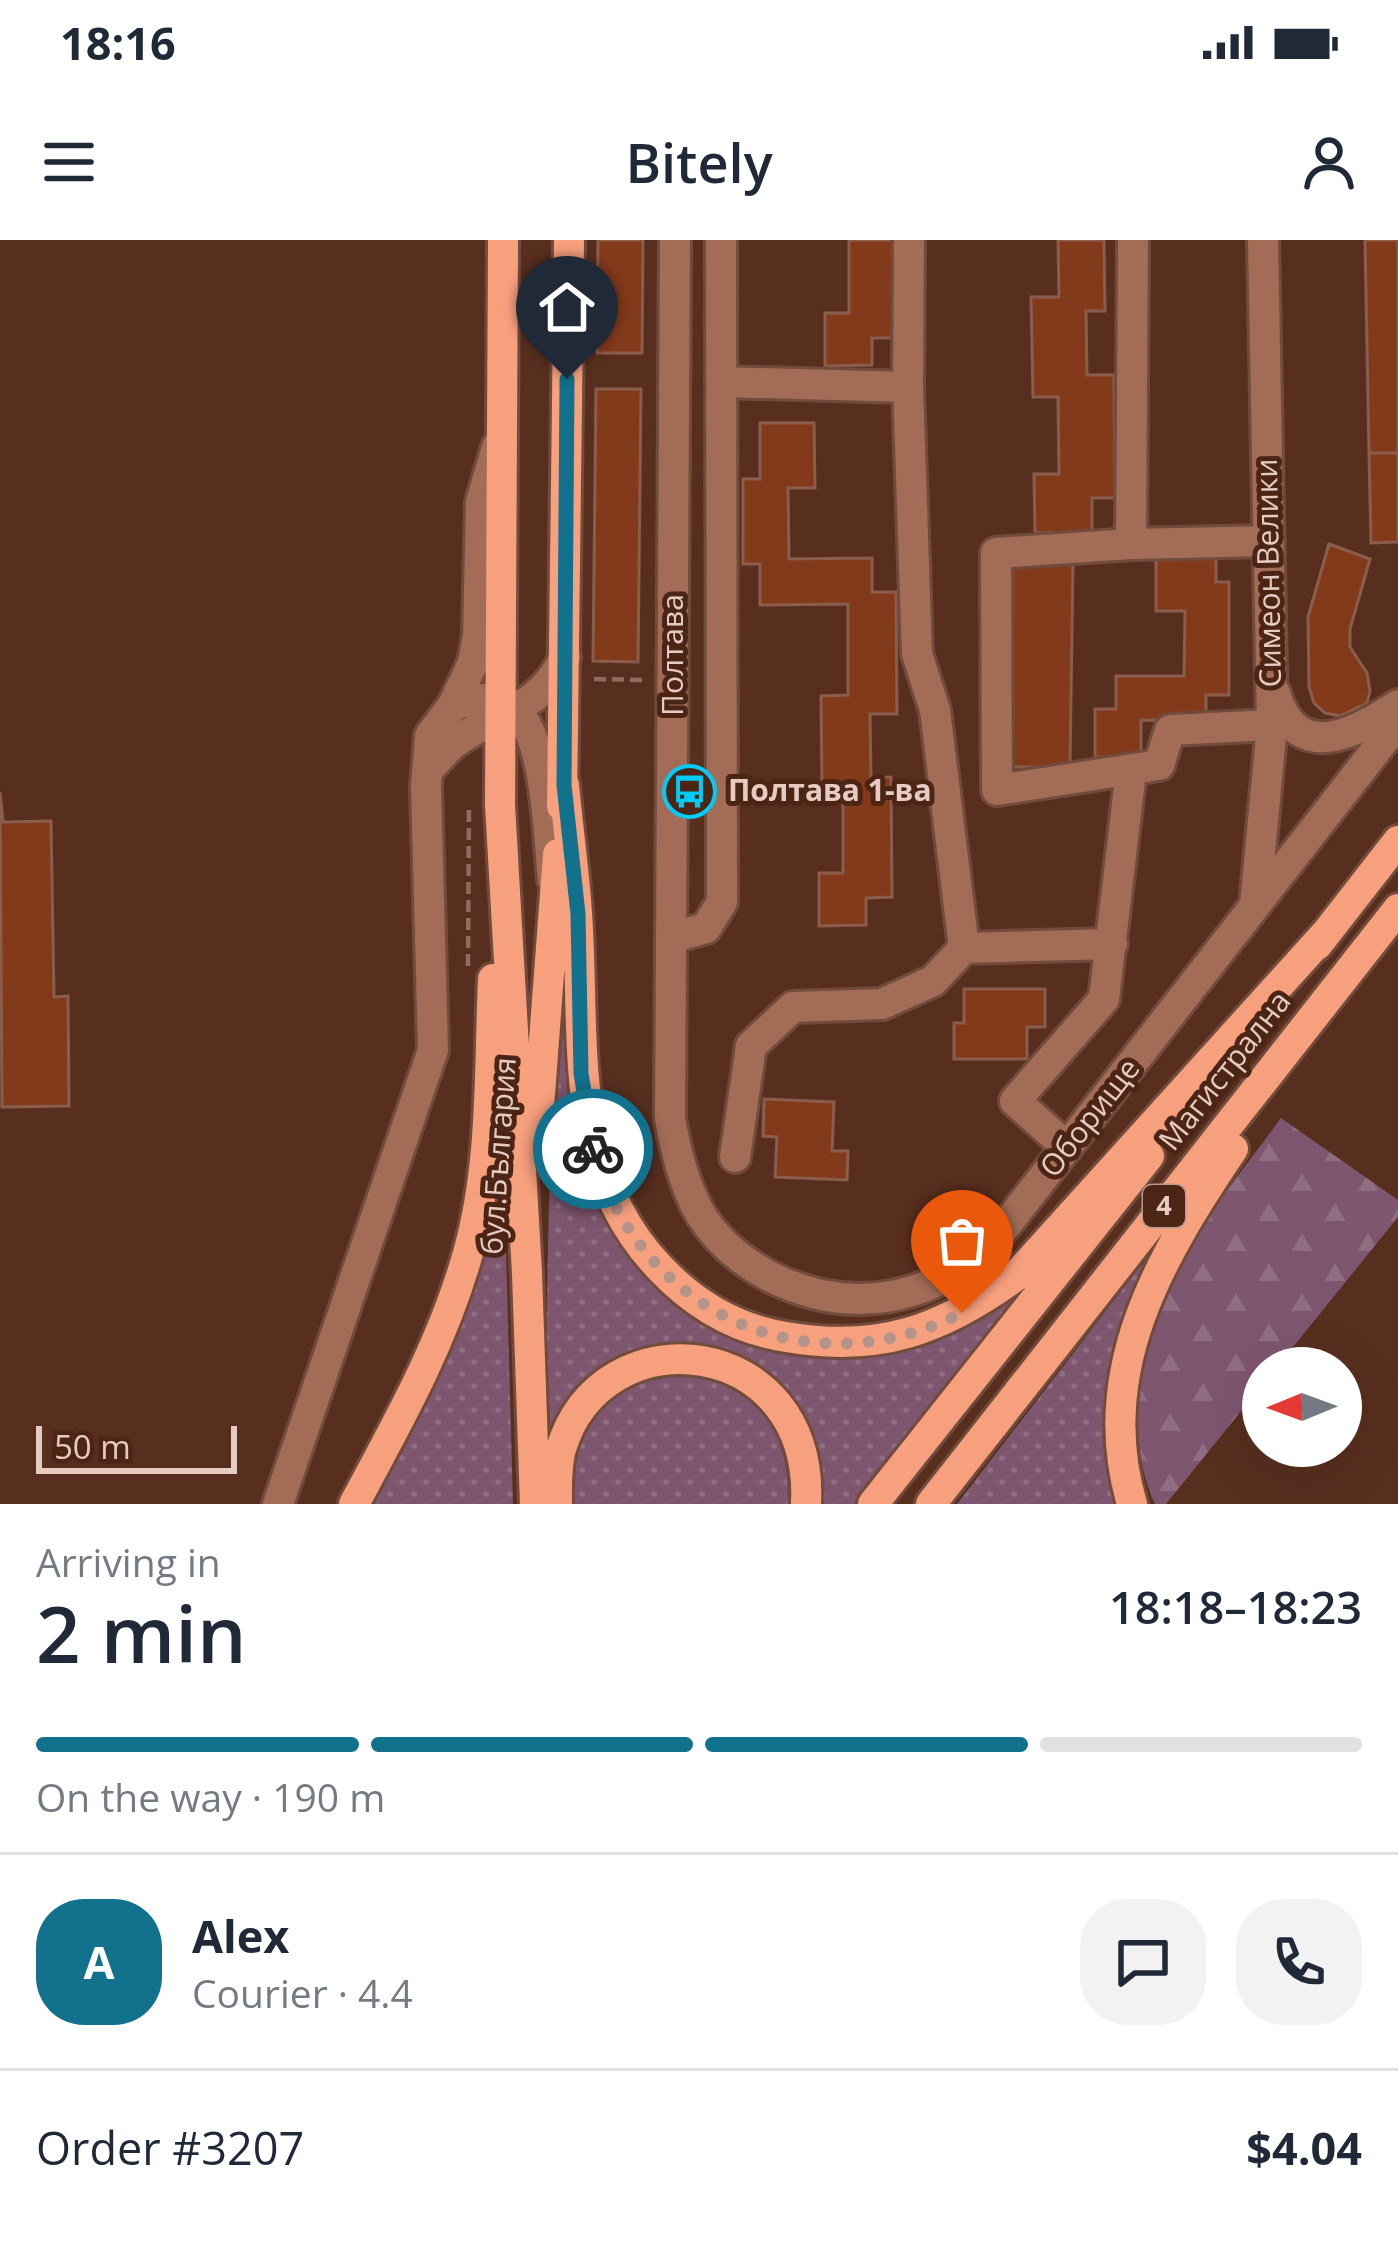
<!DOCTYPE html>
<meta charset="utf-8">
<style>
:root{--surface:#fff;--page:#f2f2f3;--text:#1f2937;--muted:#747a83;--line:#e0e1e3;--accent:#12728e}
body{margin:0;font-family:"Open Sans",sans-serif;background:var(--page);color:var(--text);height:100vh;display:flex;flex-direction:column;font-size:45px;white-space:nowrap}
*{box-sizing:border-box;margin:0}
p{font-size:39px;color:var(--muted)}
.icon{flex:none;width:66px;height:66px;fill:none;stroke:currentColor;stroke-width:2;stroke-linecap:round;stroke-linejoin:round}
.map{position:relative;height:1264px;overflow:hidden}
.details{display:flex;flex-direction:column;background:var(--surface);flex:1}
.details>*{flex:none}
.needle{width:78px;rotate:269deg}
.buttons{position:absolute;left:1242px;top:1107px;display:grid;gap:24px}
.buttons a{display:grid;place-items:center;width:120px;height:120px;border-radius:50%;background:var(--surface);box-shadow:0 12px 48px #0002;font-size:60px}
.scale{position:absolute;left:36px;bottom:30px;width:201px;box-sizing:border-box;padding-left:12px;border:6px solid #e5cbc1;border-top:0;font-size:33px;line-height:42px;white-space:nowrap;color:#e5cbc1;-webkit-text-stroke:9px #4d2515;paint-order:stroke}
.pin{position:absolute;display:grid;place-items:center;width:102px;height:102px;color:#fff;margin:-123px -51px;border-radius:50% 50% 50% 0;rotate:-45deg;box-shadow:0 0 12px #0007}
.pin .icon{rotate:45deg}
.courier{position:absolute;display:grid;place-items:center;width:120px;height:120px;margin:-60px;border:9px solid #12728e;border-radius:50%;background:#fff;color:#222;box-shadow:0 3px 15px #0007}
.headline em{font-style:normal;font-weight:600}
.headline div{display:flex;flex-direction:column-reverse}
.headline{display:flex;align-items:center;justify-content:space-between;height:204px;padding:0 36px}
h1{font-size:78px;font-weight:600;line-height:90px}
.bar{display:grid;grid-template-columns:repeat(4,1fr);gap:18px 12px;align-content:center;height:144px;padding:0 36px}
.bar i{height:15px;border-radius:9px;background:var(--line)}
.bar .on{background:var(--accent)}
.bar p{grid-column:span 4}
.line{display:flex;align-items:center;gap:30px;padding:0 36px;border-top:3px solid var(--line)}
.line div{flex:1}
.round{display:grid;place-items:center;flex:none;width:126px;height:126px;border-radius:48px;background:var(--page)}
.status{display:flex;justify-content:space-between;align-items:center;height:84px;padding:0 60px;background:var(--surface);direction:ltr}
.status svg{height:33px;fill:currentColor}
header{display:flex;justify-content:space-between;align-items:center;height:156px;padding:0 36px;background:var(--surface);font-size:54px;font-weight:600}
.map>svg:first-child{display:block}
.grass{fill:url(#grass-dots)}
.forest{fill:url(#forest-firs)}
.building{fill:#833a1b;stroke:#8b5d4c;stroke-width:3}
.lines{fill:none;stroke-linecap:round;stroke-linejoin:round}
.minor-casing{stroke:#714b3c;stroke-width:36}
.major-casing{stroke:#714b3c;stroke-width:36}
.path{stroke:#906c5f;stroke-width:4.5;stroke-dasharray:12 6;stroke-linecap:butt}
.minor{stroke:#a26c57;stroke-width:30}
.major{stroke:#f7a07e;stroke-width:30}
.done{stroke:#b49488;stroke-width:12;stroke-dasharray:0 21.6}
.route{stroke:#12728e;stroke-width:15}
.labels{text-anchor:middle;stroke-width:10;stroke-linejoin:round;paint-order:stroke}
.shield{fill:#4d2515;stroke:#b7998d;stroke-width:3}
.shield-label{font-size:27px;font-weight:bold;fill:#e5cbc1}
.street-label{font-size:30px;fill:#e5cbc1;stroke:#4d2515}
.poi-label{font-size:30px;font-weight:bold;fill:#e5cbc1;stroke:#4d2515;text-anchor:start}
</style>
<div class="status"><b>18:16</b><svg viewBox="0 0 49 12"><path d="M0 12V9h3v3zM5 12V6h3v6zM10 12V3h3v9zM15 12V0h3v12zM26 1h20v11H26zM47 4h2v5h-2z"/></svg></div>
<header><svg class="icon" aria-label="menu" viewBox="0 0 24 24"><path d="M4 6h16M4 12h16M4 18h16"/></svg>Bitely<svg class="icon" aria-label="person" viewBox="0 0 24 24"><circle cx="12" cy="8" r="4"/><path d="M4 21q1-7 8-7t8 7"/></svg></header>
<div class="map">
<svg width="1398" height="1264" viewBox="0 0 1398 1264">
<defs>
<pattern id="grass-dots" width="8" height="8" patternUnits="userSpaceOnUse" patternTransform="scale(3)"><rect width="8" height="8" fill="#7f566f"/><path d="M2 2h.1M6 6h.1" fill="none" stroke="#916d82" stroke-width="1.8" stroke-linecap="round"/></pattern>
<pattern id="forest-firs" width="22" height="20" patternUnits="userSpaceOnUse" patternTransform="scale(3)"><rect width="22" height="20" fill="#7f566f"/><path d="M5 1l3.5 6h-7zM16 11l3.5 6h-7z" fill="#916d82"/></pattern>
</defs>
<rect width="100%" height="100%" fill="#582f1f"/>
<!-- grass -->
<path class="grass" d="M 555,683 L 568,683 L 570,807 L 658,1043 L 803,1112 L 1019,1051 L 854,1264 L 817,1264 C 829,1192 791,1157 737,1120 L 573,1155 L 544,1197 Z
M 504,939 L 513,1264 L 370,1264 L 451,1104 L 496,949 Z
M 1142,1024 L 1146,1032 L 1128,1070 L 1109,1138 L 1120,1264 L 957,1264 Z
M 693,1133 C 762,1154 790,1192 788,1264 L 569,1264 C 568,1216 592,1148 645,1136 C 660,1133 678,1134 693,1133 Z"/>
<!-- forest -->
<path class="forest" d="M 1281,878 L 1398,960 L 1398,977 L 1276,1128 L 1263,1128 L 1263,1144 L 1166,1264 L 1155,1264 C 1117,1183 1148,1072 1194,999 C 1220,957 1252,918 1281,878 Z"/>
<!-- building -->
<path class="building" d="M 598,0 L 643,0 L 642,113 L 597,113 Z
M 849,0 L 898,0 L 898,98 L 872,98 L 872,125 L 825,126 L 825,73 L 849,73 Z
M 1058,0 L 1104,0 L 1105,71 L 1086,71 L 1087,135 L 1114,135 L 1115,258 L 1092,258 L 1092,292 L 1035,293 L 1034,234 L 1059,234 L 1058,157 L 1033,157 L 1031,57 L 1059,57 Z
M 1365,0 L 1398,0 L 1398,213 L 1369,213 Z
M 596,149 L 641,149 L 638,422 L 593,421 Z
M 760,183 L 814,183 L 815,248 L 788,248 L 789,319 L 872,318 L 872,352 L 896,352 L 897,474 L 870,474 L 871,538 L 891,537 L 892,657 L 866,658 L 866,685 L 819,686 L 819,633 L 843,633 L 843,551 L 822,551 L 821,456 L 848,455 L 848,364 L 760,365 L 760,324 L 743,324 L 743,239 L 760,239 Z
M 1369,213 L 1398,213 L 1398,302 L 1371,303 Z
M 1329,304 L 1370,319 L 1350,389 L 1350,407 L 1367,433 L 1370,451 L 1367,463 L 1340,476 L 1325,473 L 1314,463 L 1309,447 L 1308,377 Z
M 1156,314 L 1216,315 L 1216,342 L 1229,342 L 1229,455 L 1206,455 L 1206,481 L 1141,480 L 1141,517 L 1095,517 L 1095,469 L 1116,469 L 1116,436 L 1184,436 L 1185,371 L 1156,371 Z
M 1013,321 L 1073,322 L 1070,527 L 1010,527 Z
M 0,552 L 3,582 L 51,581 L 54,757 L 68,756 L 69,866 L 2,867 Z
M 964,749 L 1045,749 L 1045,787 L 1027,787 L 1027,819 L 954,819 L 954,783 L 964,783 Z
M 764,859 L 834,862 L 832,911 L 848,911 L 847,940 L 775,937 L 777,897 L 763,896 Z"/>
<g class="lines">
<defs>
<path id="minor" d="M 675,0 L 670,879 C 676,911 684,946 701,975 C 717,1001 743,1022 769,1036 C 849,1077 934,1062 996,998 L 1398,482
M 721,142 L 908,147
M 1269,301 L 1131,304 L 996,313 L 997,550 L 1159,525 L 1170,490 L 1272,485
M 1131,304 L 1133,0
M 1275,453 C 1296,525 1355,494 1398,465
M 453,465 C 467,461 486,456 501,461 C 548,475 548,597 553,639
M 427,531 C 436,522 444,511 454,503 C 497,471 539,472 565,417
M 1255,665 L 1272,485 L 1263,0
M 671,698 L 706,688 L 722,662 L 721,0
M 964,708 L 1112,704
M 1067,907 L 1015,861 L 1104,759 L 1131,531
M 735,917 L 751,806 L 793,767 L 882,764 L 933,741 L 964,708 L 935,470 L 917,414 L 908,147 L 909,0
M 278,1264 L 433,810 L 426,546 L 430,496 L 453,465 L 473,423 L 478,396 L 481,262 L 497,207"/>
<path id="major" d="M 503,0 L 500,565 L 527,1033 L 535,1264
M 564,545 C 568,587 574,630 577,673 C 586,798 565,929 660,1028 C 694,1064 735,1089 786,1097 C 879,1113 942,1090 1016,1036 L 1327,692
M 562,566 L 569,0
M 1317,705 L 1398,601
M 536,907 L 558,614
M 354,1264 C 398,1182 443,1103 468,1013 C 493,925 489,830 493,739
M 557,1264 C 557,1246 556,1227 561,1209 C 602,1071 815,1094 806,1264
M 873,1264 L 1149,916
M 931,1264 L 1398,669
M 1132,1264 C 1092,1130 1161,1016 1233,909"/>
</defs>
<!-- minor casing -->
<use href="#minor" class="minor-casing"/>
<!-- major casing -->
<use href="#major" class="major-casing"/>
<!-- path -->
<path class="path" d="M 594,439 L 643,440
M 468,726 L 469,564"/>
<!-- minor -->
<use href="#minor" class="minor"/>
<!-- major -->
<use href="#major" class="major"/>
</g>
<g class="lines">
<!-- done -->
<path class="done" d="M 593,909 C 639,1074 808,1151 962,1073"/>
<!-- route -->
<path class="route" d="M 567,139 L 564,545 L 578,674 L 581,833 L 593,909"/>
</g>
<!-- icons -->
<defs>
<symbol id="bus-ring" viewBox="-11 -11 22 22"><circle r="9.5" fill="#4d2515" stroke="#01cbf9" stroke-width="1.5"/><path d="M-5-6H5V4H4V6H2V4H-2V6H-4V4H-5ZM-3.5-4V0h7V-4ZM-3.5 1.2v1.5H-2V1.2ZM2 1.2v1.5H3.5V1.2Z" fill="#01cbf9"/></symbol>
</defs>
<g fill-rule="evenodd">
<use href="#bus-ring" x="660" y="522" width="59" height="59"/>
</g>
<g class="labels">
<!-- shield labels -->
<rect class="shield" x="1143" y="945" width="42" height="42" rx="9"/>
<g class="shield-label">
<text x="1164" y="975">4</text>
</g>
<!-- street labels -->
<g class="street-label">
<text transform="translate(1269 333) rotate(-91)" y="10">Симеон Велики</text>
<text transform="translate(673 415) rotate(-90)" y="10">Полтава</text>
<text transform="translate(1225 831) rotate(-52)" y="10">Магистрална</text>
<text transform="translate(1090 878) rotate(-52)" y="10">Оборище</text>
<text transform="translate(499 916) rotate(-86)" y="10">бул.България</text>
</g>
<!-- poi labels -->
<g class="poi-label">
<text x="728" y="561">Полтава 1-ва</text>
</g>
</g>
</svg>
<div class="buttons">
<a><svg class="needle" viewBox="-14 -14 28 28"><path d="M0-13l5 13h-10z" fill="#e53935"/><path d="M0 13l5-13h-10z" fill="#747a83"/></svg></a>
</div>
<div class="scale">50 m</div>
<div class="pin" style="left:962px;top:1073px;background:#ea580c"><svg class="icon" aria-label="bag" viewBox="0 0 24 24"><path d="M5 8h14l-1 12H6zM9 8a3 3 0 0 1 6 0"/></svg></div>
<div class="pin" style="left:567px;top:139px;background:#1f2937"><svg class="icon" aria-label="home" viewBox="0 0 24 24"><path d="M3 11l9-7 9 7M6 9v11h12V9"/></svg></div>
<div class="courier" style="left:593px;top:909px"><svg class="icon" aria-label="bike" viewBox="0 0 24 24"><circle cx="6" cy="16" r="4"/><circle cx="18" cy="16" r="4"/><path d="M6 16l4-8h5l3 8M10 8l3 8H6M13 5h3"/></svg></div>
</div>
<section class="details">
<div class="headline"><div><h1>2 min</h1><p>Arriving in</p></div><em>18:18–18:23</em></div>
<div class="bar"><i class="on"></i><i class="on"></i><i class="on"></i><i></i><p>On the way · 190 m</p></div>
<div class="line" style="height:216px"><b class="round" style="background:var(--accent);color:#fff">A</b><div><b>Alex</b><p>Courier · 4.4</p></div><a class="round"><svg class="icon" aria-label="chat" viewBox="0 0 24 24"><path d="M4 5h16v11H9l-5 4z"/></svg></a><a class="round"><svg class="icon" aria-label="phone" viewBox="0 0 24 24"><path d="M5 4h4l2 5-3 2q2 4 5 5l2-3 5 2v4C11 20 4 13 5 4z"/></svg></a></div>
<div class="line" style="height:156px"><div>Order #3207</div><b>$4.04</b></div>
</section>
